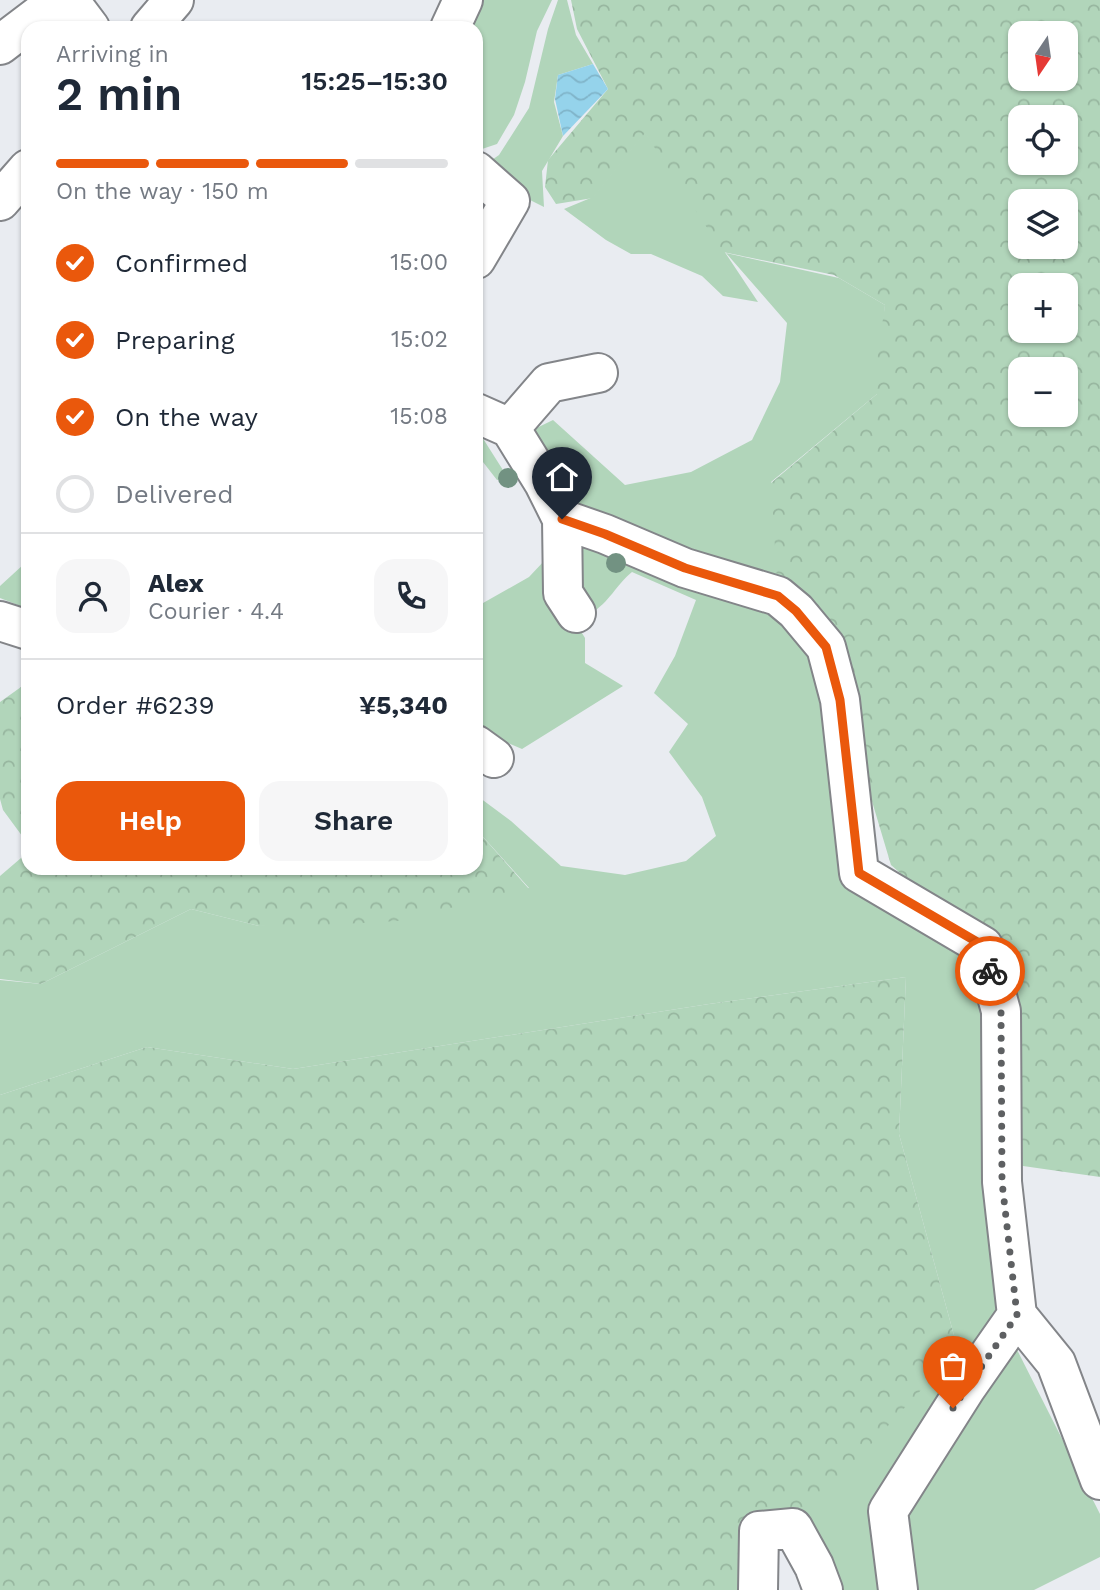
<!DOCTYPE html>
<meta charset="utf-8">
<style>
:root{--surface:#fff;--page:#f6f6f7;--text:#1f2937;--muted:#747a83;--line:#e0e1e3;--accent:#ea580c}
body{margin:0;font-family:"Work Sans",sans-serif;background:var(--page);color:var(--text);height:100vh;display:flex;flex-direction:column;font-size:26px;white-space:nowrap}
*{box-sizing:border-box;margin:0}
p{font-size:23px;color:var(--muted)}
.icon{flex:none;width:38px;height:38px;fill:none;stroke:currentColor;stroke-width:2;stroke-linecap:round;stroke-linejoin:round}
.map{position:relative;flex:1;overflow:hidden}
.side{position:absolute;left:21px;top:21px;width:462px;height:854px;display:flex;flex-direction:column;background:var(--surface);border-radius:21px;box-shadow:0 2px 5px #0004}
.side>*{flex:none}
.needle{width:46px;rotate:193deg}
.fabs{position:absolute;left:1008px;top:21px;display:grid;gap:14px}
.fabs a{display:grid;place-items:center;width:70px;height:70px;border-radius:14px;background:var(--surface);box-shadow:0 2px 5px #0004;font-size:35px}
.pin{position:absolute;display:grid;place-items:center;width:60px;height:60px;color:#fff;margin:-72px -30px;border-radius:50% 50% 50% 0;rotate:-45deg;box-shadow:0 0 7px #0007}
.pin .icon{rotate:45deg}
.courier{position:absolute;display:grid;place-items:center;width:70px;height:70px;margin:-35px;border:5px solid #ea580c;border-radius:50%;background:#fff;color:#222;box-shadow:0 2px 9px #0007}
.headline em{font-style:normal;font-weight:600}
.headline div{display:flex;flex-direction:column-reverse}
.headline{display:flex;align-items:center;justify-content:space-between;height:119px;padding:0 35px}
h1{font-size:46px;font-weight:600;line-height:52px}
.bar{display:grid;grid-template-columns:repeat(4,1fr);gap:10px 7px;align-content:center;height:84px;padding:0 35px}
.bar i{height:9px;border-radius:5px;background:var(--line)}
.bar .active{background:var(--accent)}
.bar p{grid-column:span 4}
.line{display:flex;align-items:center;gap:18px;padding:0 35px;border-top:2px solid var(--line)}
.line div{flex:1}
.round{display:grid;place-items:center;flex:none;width:74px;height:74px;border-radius:21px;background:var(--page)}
ol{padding:0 35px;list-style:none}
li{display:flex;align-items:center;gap:21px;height:77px}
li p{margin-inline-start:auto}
li .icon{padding:7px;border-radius:50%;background:var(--accent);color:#fff;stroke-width:4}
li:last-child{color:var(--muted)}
li i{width:38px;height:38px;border:4px solid var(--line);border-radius:50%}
.button{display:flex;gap:14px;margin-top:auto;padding:14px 35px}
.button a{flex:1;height:80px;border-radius:21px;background:var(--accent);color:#fff;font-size:28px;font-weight:600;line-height:80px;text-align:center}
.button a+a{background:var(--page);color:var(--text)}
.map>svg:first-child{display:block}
.green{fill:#b1d5ba}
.forest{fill:url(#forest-crowns);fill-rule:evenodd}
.water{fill:url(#water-waves)}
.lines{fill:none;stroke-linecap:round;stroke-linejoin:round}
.minor-casing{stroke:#838589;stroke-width:42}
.major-casing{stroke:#838589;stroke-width:42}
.minor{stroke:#fff;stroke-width:38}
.major{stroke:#fff;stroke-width:38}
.tree{fill:#729282}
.done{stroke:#5e6062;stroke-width:7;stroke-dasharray:0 12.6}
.route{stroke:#ea580c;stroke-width:9}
</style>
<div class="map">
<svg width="1100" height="1590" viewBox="0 0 1100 1590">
<defs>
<pattern id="forest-crowns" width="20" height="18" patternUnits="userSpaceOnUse" patternTransform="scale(1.75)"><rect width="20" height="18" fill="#b1d5ba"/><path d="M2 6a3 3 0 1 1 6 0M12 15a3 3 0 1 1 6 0" fill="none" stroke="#97b69f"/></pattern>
<pattern id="water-waves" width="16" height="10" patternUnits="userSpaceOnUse" patternTransform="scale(1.75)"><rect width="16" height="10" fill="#95d3eb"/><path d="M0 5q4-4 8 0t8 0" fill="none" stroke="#80b4c9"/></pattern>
</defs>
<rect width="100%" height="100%" fill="#e9ecf1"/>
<!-- green -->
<path class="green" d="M 471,0 L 552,0 L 537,31 L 525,82 L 514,115 L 497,144 L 476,151 L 476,28 L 459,28 Z
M 558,0 L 567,0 L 576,35 L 593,64 L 558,75 L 554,102 L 563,136 L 542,171 L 544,207 L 526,198 L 486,164 L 499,155 L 529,108 L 548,29 Z
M 645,132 L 758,302 L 723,296 L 702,276 L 651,254 L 631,254 L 606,240 L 564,209 L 593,197 Z
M 726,253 L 839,278 L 885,305 L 877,394 L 771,482 L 826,647 L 859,873 L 975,941 L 997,1000 L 1007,1330 L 1100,1514 L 1100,1557 L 1034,1590 L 808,1590 L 794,1529 L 731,1590 L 958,1350 L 899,1134 L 906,977 L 709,1004 L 293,1069 L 147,1047 L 0,1095 L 0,980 L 41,984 L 191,909 L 259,926 L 529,888 L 476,829 L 476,795 L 511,821 L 561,866 L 625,875 L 686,861 L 716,836 L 702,797 L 669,752 L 688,724 L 654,693 L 675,656 L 696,600 L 632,572 C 616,585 609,603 591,613 L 570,573 L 512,440 L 553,420 L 625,485 L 691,472 L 752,440 L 780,382 L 787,323 Z
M 476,431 L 482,437 L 508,478 L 497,480 L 476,453 Z
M 561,543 L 577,625 L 585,638 L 585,663 L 623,686 L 522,749 L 476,729 L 476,607 L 529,577 Z
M 24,564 L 28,566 L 28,609 L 0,598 L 0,586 Z"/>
<!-- forest -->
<path class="forest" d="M 571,0 L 1100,0 L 1100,1177 L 1002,1163 L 983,946 L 891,865 L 826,647 L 778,596 L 771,483 L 877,394 L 873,388 L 885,305 L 834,275 L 723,252 L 645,133 L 593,198 L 556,204 L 545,187 L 548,160 L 608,89 L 577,29 ZM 1020,33 L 1066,33 L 1066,79 L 1020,79 ZM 1020,117 L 1066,117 L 1066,163 L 1020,163 ZM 1020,201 L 1066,201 L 1066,247 L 1020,247 ZM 1020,285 L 1066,285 L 1066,331 L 1020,331 ZM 1020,369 L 1066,369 L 1066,415 L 1020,415 Z
M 28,682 L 28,844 L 3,810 L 0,799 L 0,702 Z
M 476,829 L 529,889 L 397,921 L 327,925 L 259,926 L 191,909 L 41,984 L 0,979 L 0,876 L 28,852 L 28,868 L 476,868 Z
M 906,977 L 899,1134 L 958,1350 L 802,1519 L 752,1590 L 0,1590 L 0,1095 L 147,1047 L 293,1069 L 709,1004 Z"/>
<!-- water -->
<path class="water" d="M 593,64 L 608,89 L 563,136 L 555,99 L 558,75 Z"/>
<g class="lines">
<defs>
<path id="minor" d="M 69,0 L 90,28
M 450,28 L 463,0
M 0,45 L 59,0
M 476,171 L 510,201 L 476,259
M 476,413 L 510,428 L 544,483 L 562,519 L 605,534 L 685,568 L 778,596 L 796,611 L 826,647 L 840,700 L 859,873 L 983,946 L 1001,1011 L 1002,1182 L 1017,1315 L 1056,1363 L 1100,1480
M 510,428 L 549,383 L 598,373
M 562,519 L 563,593 L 576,613
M 0,621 L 28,630
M 476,745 L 494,758
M 758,1590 L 759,1531 L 793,1528 L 814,1566 L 823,1590
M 898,1590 L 888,1511 L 966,1388 L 1017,1315"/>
<path id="major" d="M 150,28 L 174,0
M 0,201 L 28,169"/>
</defs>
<!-- minor casing -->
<use href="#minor" class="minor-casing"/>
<!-- major casing -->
<use href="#major" class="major-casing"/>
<!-- minor -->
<use href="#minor" class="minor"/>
<!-- major -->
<use href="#major" class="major"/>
</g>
<!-- trees -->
<g class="tree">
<circle cx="508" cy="478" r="10"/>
<circle cx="616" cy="563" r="10"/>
</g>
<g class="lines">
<!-- done -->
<path class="done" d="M 953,1408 L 1017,1315 L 1002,1182 L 1001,1012 L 990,971"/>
<!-- route -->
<path class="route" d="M 562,519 L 605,534 L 685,568 L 778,596 L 796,611 L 826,647 L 840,700 L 859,873 L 984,946 L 990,971"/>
</g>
</svg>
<div class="fabs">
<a><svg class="needle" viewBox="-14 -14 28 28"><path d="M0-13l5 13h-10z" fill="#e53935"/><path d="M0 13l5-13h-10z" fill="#747a83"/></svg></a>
<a><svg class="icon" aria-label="locate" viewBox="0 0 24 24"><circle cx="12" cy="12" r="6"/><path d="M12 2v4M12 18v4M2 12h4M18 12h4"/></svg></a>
<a><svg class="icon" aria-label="layers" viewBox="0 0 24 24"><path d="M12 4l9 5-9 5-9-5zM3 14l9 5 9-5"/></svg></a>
<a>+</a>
<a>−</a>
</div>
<div class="pin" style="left:953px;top:1408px;background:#ea580c"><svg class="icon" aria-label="bag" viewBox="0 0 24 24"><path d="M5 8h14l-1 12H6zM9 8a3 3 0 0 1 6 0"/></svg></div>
<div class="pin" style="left:562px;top:519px;background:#1f2937"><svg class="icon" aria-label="home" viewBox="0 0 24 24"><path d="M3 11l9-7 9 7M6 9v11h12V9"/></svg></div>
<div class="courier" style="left:990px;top:971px"><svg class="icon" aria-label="bike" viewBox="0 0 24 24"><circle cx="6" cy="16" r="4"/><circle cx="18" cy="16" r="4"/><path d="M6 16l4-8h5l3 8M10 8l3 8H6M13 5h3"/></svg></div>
<section class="side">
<div class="headline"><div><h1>2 min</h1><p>Arriving in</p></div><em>15:25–15:30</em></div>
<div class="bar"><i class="active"></i><i class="active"></i><i class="active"></i><i></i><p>On the way · 150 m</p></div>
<ol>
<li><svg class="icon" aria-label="check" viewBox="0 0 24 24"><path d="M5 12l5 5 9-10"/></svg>Confirmed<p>15:00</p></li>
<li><svg class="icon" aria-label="check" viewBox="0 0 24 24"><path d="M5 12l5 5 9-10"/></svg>Preparing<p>15:02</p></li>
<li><svg class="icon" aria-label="check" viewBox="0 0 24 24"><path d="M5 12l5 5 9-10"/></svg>On the way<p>15:08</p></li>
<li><i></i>Delivered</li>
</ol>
<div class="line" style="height:126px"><a class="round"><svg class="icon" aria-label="person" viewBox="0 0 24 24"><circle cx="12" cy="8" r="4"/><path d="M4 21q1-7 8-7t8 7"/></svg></a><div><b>Alex</b><p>Courier · 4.4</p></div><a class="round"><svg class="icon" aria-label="phone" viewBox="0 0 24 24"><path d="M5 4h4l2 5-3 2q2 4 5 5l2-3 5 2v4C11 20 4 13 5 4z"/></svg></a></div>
<div class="line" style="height:91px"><div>Order #6239</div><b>¥5,340</b></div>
<div class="button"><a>Help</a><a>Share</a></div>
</section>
</div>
